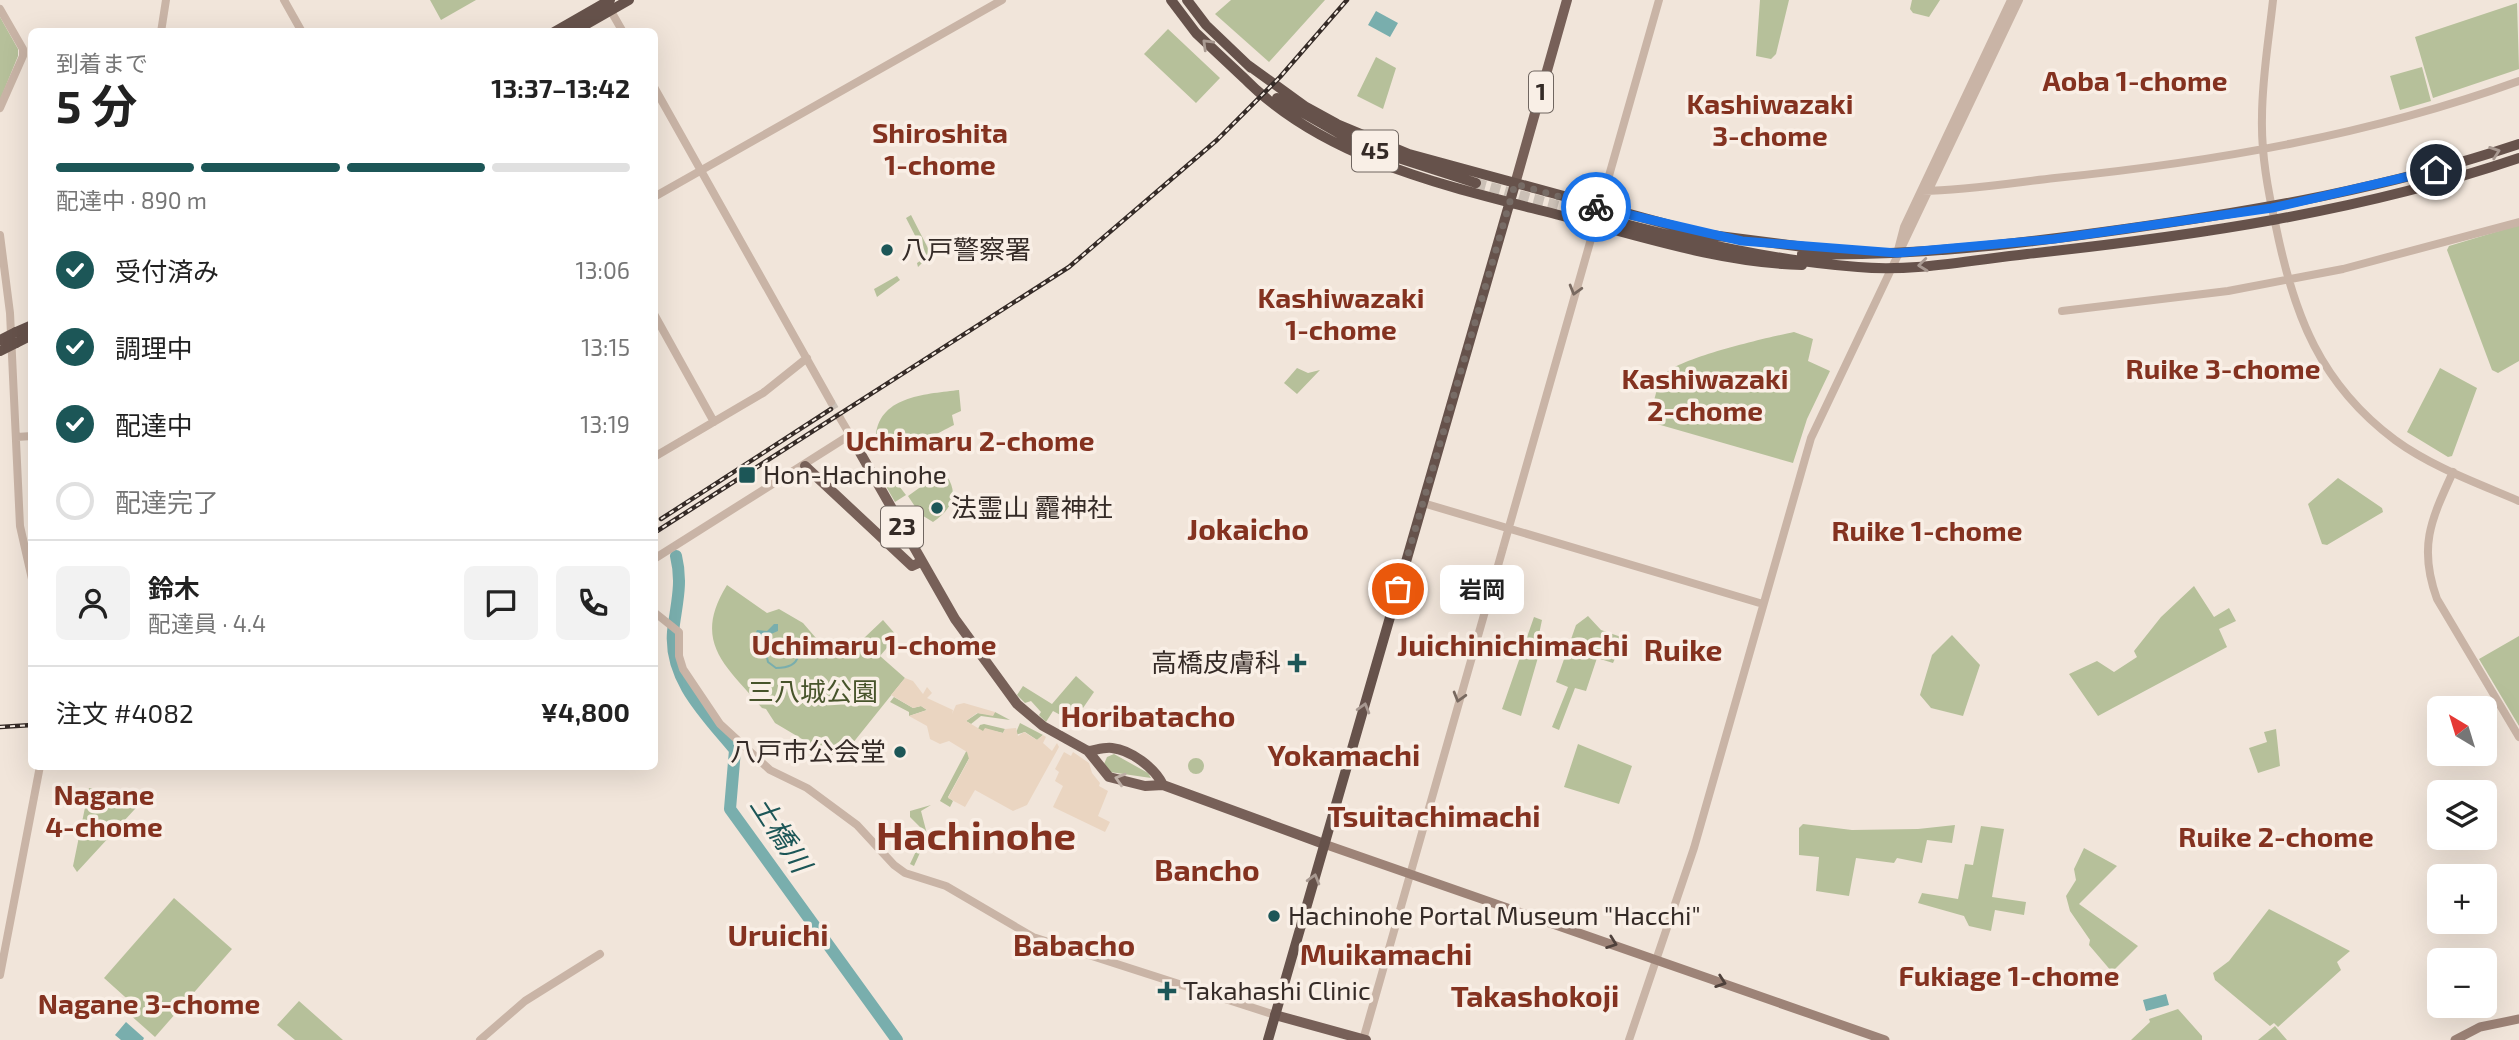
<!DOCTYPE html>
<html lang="ja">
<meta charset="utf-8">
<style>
:root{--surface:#fff;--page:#f2f2f2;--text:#222;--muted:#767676;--line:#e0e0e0;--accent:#1c5657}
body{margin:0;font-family:"Exo 2","Noto Sans JP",sans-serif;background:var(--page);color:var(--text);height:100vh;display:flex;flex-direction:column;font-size:26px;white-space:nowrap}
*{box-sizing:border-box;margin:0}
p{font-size:23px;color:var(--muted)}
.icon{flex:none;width:38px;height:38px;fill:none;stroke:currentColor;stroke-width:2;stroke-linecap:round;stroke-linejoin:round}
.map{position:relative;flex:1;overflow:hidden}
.details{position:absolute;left:28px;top:28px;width:630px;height:742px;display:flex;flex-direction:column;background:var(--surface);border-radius:10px;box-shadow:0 7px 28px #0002}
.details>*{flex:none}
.needle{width:46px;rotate:322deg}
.buttons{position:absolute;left:2427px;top:696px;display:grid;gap:14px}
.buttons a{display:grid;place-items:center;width:70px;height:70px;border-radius:10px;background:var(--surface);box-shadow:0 7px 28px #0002;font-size:35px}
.pin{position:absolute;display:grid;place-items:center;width:60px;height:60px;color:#fff;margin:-30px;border:4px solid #fff;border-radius:50%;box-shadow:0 2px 7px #0007}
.courier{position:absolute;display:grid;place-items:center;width:70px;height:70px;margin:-35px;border:5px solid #1a73e8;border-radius:50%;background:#fff;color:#222;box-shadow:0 2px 9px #0007}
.bubble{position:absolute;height:49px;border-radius:10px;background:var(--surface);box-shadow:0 7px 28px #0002;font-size:23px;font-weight:700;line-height:49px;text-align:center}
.overview em{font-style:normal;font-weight:700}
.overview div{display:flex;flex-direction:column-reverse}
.overview{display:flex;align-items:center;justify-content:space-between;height:119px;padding:0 28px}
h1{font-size:46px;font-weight:700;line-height:52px}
.bar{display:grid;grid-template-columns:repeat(4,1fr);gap:10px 7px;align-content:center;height:84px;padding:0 28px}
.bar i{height:9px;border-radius:5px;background:var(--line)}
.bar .selected{background:var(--accent)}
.bar p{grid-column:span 4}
.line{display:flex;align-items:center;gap:18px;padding:0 28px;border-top:2px solid var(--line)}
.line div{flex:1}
.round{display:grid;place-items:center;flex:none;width:74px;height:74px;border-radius:10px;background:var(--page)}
ol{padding:0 28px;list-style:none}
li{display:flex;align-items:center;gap:21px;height:77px}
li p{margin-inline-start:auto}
li .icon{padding:7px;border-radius:50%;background:var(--accent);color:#fff;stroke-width:4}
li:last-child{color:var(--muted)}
li i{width:38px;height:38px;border:4px solid var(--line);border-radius:50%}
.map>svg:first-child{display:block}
.green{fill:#b6c09a}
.plaza{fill:#ead5c1}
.water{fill:#79aead}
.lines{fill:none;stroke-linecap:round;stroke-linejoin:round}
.stream{stroke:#79aead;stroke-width:2}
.river{stroke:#79aead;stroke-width:12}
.tertiary-tunnel{stroke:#cbc0b6;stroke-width:8;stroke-dasharray:8 4;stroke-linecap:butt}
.trunk-tunnel{stroke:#cbc0b6;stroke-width:10;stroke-dasharray:10 5;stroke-linecap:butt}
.tertiary{stroke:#c9b4a6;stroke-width:8}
.secondary{stroke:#9d8377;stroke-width:9}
.primary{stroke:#776058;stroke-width:10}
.trunk{stroke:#66524b;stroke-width:10}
.rail-casing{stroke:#352b27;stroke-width:4.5}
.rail{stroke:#f9efe6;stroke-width:2;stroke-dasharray:5;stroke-linecap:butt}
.trunk-bridge{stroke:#66524b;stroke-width:10}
.oneway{stroke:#a89991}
.oneway2{stroke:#786960}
.oneway3{stroke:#beafa6}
.oneway4{stroke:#4f413b}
.done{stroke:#776c66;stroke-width:7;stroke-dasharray:0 12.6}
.route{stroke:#1a73e8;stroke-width:9}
.poi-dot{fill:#1c5657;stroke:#f9efe6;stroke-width:2.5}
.labels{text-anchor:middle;stroke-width:7;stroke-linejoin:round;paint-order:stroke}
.shield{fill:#f9efe6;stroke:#706660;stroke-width:2}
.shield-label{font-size:24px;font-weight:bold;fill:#352b27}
.poi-label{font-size:26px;fill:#352b27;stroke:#f9efe6;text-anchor:start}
.park-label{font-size:26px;fill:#47542b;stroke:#f9efe6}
.neighbourhood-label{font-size:28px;font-weight:bold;fill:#843220;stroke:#f9efe6}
.water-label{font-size:28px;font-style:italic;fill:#1c5657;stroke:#f9efe6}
.quarter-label{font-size:30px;font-weight:bold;fill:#843220;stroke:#f9efe6}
.town-label{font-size:40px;font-weight:bold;fill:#843220;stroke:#f9efe6}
</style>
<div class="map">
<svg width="2519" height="1040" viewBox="0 0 2519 1040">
<rect width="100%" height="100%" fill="#f1e5da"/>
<!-- green -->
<path class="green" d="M 430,0 L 476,0 L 441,20 Z
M 1231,0 L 1325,0 L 1269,62 L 1215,14 Z
M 1760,0 L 1789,0 L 1776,54 L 1771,59 L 1756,56 Z
M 1912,0 L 1940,0 L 1929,17 L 1913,13 L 1910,9 Z
M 2517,3 L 2519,69 L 2433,98 L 2415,37 Z
M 0,17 L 18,49 L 18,56 L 0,100 Z
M 1168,29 L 1220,78 L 1196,103 L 1144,54 Z
M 1376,57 L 1396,68 L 1383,109 L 1357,96 Z
M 2422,67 L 2431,101 L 2400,110 L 2390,76 Z
M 911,215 L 931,254 L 918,267 L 917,263 L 926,257 L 906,218 Z
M 2519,225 L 2519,361 L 2498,373 L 2492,370 L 2447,250 L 2449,246 Z
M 897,276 L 900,280 L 877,297 L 874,289 Z
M 1794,332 L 1813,339 L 1808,361 L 1830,371 L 1807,419 L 1793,463 L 1650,422 C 1653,408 1655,387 1664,375 C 1677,358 1770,337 1794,332 Z
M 1297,368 L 1308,373 L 1320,370 L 1297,394 L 1284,383 Z
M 2440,368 L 2477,388 L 2452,456 L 2448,457 L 2407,432 Z
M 959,390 L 961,411 L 952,415 L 954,425 C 941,431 900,456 891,454 L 876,435 C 880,395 929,394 959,390 Z
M 889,473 L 906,495 L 895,502 L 879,474 Z
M 946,475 C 960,494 951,510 933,522 L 920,514 L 908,496 L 933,478 Z
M 2338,478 L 2382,508 L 2383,512 L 2327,545 L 2322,544 L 2308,504 Z
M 727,585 L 767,613 L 779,609 L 803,623 L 822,645 L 843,658 L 883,620 L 897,636 L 880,656 L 905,678 L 844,754 L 829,755 L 775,723 L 766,709 L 762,708 C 727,666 691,643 727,585 Z
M 2194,586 L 2214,617 L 2229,608 L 2236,621 L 2219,629 L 2227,647 L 2098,716 L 2069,674 L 2097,661 L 2114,672 L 2137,657 L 2134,651 L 2161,617 Z
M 1588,616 L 1601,630 L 1624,638 L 1613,663 L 1597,658 L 1586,691 L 1575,688 L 1559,730 L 1552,727 L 1568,687 L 1556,682 L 1576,625 Z
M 1534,617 L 1542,620 L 1535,653 L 1539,654 L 1521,716 L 1502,709 Z
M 1952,635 L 1980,665 L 1963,716 L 1931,708 L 1920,695 L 1932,655 Z
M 2519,636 L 2519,726 L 2479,659 Z
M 1076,676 L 1094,692 L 1083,708 L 1077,704 L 1066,718 L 1053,711 L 1046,722 L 1039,715 L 1041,712 L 1031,701 L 1025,703 L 1017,695 L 1023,686 L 1052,704 Z
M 894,697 L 913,708 L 921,706 L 927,710 L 909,716 L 909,712 L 890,702 Z
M 995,712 L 1010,720 L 981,716 L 971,724 L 966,721 L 978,713 L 993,715 Z
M 1020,723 L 1043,735 L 1037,740 L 1025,732 L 1015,735 Z
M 984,724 L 1005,729 L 1003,733 L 985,729 L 948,797 L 953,801 L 950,807 L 940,801 L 980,725 Z
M 2276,729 L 2280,766 L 2258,773 L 2249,748 L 2267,742 L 2264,732 Z
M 1578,744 L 1632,766 L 1619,804 L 1564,787 Z
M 1114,754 L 1148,773 L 1151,778 L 1110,772 L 1104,764 L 1107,757 Z
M1188 766a8 8 0 1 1 16 0a8 8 0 1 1-16 0Z
M 89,788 L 145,794 L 146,797 L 77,872 L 73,866 Z
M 931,805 L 921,811 L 927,834 L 937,830 L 926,847 L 923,846 L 914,866 L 910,864 L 925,832 L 910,817 L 910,811 Z
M 1803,824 L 1852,830 L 1918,829 L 1955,825 L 1952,843 L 1927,840 L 1922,863 L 1897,858 L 1894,863 L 1856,858 L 1849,896 L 1816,891 L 1819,857 L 1799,855 L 1799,828 Z
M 1981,826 L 2004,829 L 1992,897 L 2026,902 L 2024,915 L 1995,910 L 1991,931 L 1969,926 L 1964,916 L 1918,903 L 1922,893 L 1958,899 L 1965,864 L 1973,865 Z
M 2084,848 L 2117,866 L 2079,904 L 2138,946 L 2112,972 L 2089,945 L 2090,940 L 2070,911 L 2066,896 L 2076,880 L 2074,869 Z
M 174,898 L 232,949 L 155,1037 L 128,1013 L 134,1005 L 104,978 Z
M 2269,909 L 2350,951 L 2337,962 L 2341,970 L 2278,1027 L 2274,1023 L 2270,1026 L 2215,980 L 2213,973 L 2229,961 Z
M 299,1001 L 343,1040 L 295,1040 L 277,1025 Z
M 2178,1009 L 2202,1036 L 2202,1040 L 2131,1040 L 2150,1022 L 2149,1019 Z
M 2275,1026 L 2287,1040 L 2258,1040 Z"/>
<!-- plaza -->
<path class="plaza" d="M 905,678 L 913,681 L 923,694 L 927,687 L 932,693 L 927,698 L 953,710 L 952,714 L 956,705 L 964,703 L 995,712 L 993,716 L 977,713 L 966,721 L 983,731 L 985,728 L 1003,733 L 1005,729 L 1016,728 L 1018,736 L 1024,732 L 1037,740 L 1043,735 L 1046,737 L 1043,743 L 1052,751 L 1057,743 L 1059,747 L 1027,805 L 1013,811 L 975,790 L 965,807 L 948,798 L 969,759 L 967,752 L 949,741 L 940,744 L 930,739 L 927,726 L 909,716 L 927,710 L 921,706 L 913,708 L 891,695 Z
M 1064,752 L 1071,756 L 1073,752 L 1089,763 L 1092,773 L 1100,783 L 1099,786 L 1108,791 L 1098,816 L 1110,822 L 1105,832 L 1053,807 L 1063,786 L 1055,781 L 1059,772 L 1055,769 Z"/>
<!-- water -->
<path class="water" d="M 1376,11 L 1398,23 L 1390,37 L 1368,25 Z
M 774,624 L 778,624 L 778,631 L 764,637 L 765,644 L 754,637 L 757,630 L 767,631 Z
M 2166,994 L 2169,1005 L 2146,1011 L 2143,1000 Z
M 126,1022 L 144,1038 L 143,1040 L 121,1040 L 115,1035 Z"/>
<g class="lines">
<!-- stream -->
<path class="stream" d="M 764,644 L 768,662 L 776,668 C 785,668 796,666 798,656 L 794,652"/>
<!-- river -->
<path class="river" d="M 676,556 C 683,584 676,605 673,632 C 669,680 707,716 735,750 L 730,809 L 897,1040"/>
<!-- tertiary-tunnel -->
<path class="tertiary-tunnel" d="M 831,402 L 840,418"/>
<!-- trunk-tunnel -->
<path class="trunk-tunnel" d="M 1476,183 L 1614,221"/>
<!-- tertiary -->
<path class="tertiary" d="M 284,0 L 302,32
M 2273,0 C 2269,38 2262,78 2262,117 C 2261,154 2268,191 2276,227 C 2294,315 2320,384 2395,440 C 2432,467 2477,483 2519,501
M 608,6 L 623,32
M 0,9 L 23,49 L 23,56 L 0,108
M 161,32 L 166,0
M 654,87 L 831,402
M 1922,191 C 1967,190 2011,183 2055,178 C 2213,162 2370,135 2519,81
M 654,197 L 1002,0
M 0,235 L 10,313 L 20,526 L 32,579
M 1898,250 L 1904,227 L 2011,0
M 2062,311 L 2228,291 L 2343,269 L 2519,222
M 654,314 L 714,422
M 17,437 L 32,436
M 654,457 L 763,393 L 807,358
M 2453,472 C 2431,520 2418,547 2437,599 L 2519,737
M 1423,503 L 1763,604
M 654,559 L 850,435 L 840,418
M 654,612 L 679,632 L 679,656 L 683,669 L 720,724 L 770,770 L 807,788 L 857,825 L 894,865 L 905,873 L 946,886 L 1033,937 L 1275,1015
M 0,975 L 40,766
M 480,1040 L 525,1001 L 600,954
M 1363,1040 L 1659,0
M 1629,1040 L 1694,848 L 1811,438 L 2019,0"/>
<!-- secondary -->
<path class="secondary" d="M 1324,844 L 1885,1040
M 2455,1040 L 2480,1027 L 2519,1019"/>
<!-- primary -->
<path class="primary" d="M 1515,184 L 1567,0
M 850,435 L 955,619 L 1017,704 L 1043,726 L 1088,751 L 1109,777 L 1145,786 L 1163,785 L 1324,844
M 805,466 L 912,566 L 921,562
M 1088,751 C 1096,750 1104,747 1112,748 C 1131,750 1155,768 1163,785
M 1275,1015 L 1366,1040"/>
<!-- trunk -->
<path class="trunk" d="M 1171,0 L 1196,33 L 1245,79
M 1187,0 L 1206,25 L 1251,68
M 554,32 L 610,0
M 573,32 L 629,0
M 1248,65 L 1306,107 L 1337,124 L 1409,154 L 1703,234 L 1812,248
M 1242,76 C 1327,164 1461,189 1574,219 C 1649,239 1725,263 1802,265
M 1277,98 L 1361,146 L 1476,183
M 1614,221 C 1693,242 1776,261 1858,267 C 1914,272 1972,260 2027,254 C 2193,236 2360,212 2519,158
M 1802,254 C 1909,257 2018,244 2125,229 C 2262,210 2387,188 2519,144
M 16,332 L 32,325
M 16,343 L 32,335
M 1268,1040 L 1515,184"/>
<defs>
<path id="rail" d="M 661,519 L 831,409
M 654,533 L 1069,267 L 1217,140 L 1280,77 L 1347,0
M 0,727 L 32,725"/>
</defs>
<!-- rail casing -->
<use href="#rail" class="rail-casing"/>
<!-- rail -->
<use href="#rail" class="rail"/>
<!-- trunk-bridge -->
<path class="trunk-bridge" d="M 0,340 L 16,332
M 0,351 L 16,343"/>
</g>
<!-- one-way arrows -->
<defs><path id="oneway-chevron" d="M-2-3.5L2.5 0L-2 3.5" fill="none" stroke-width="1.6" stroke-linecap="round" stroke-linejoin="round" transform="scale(1.75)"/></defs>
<g class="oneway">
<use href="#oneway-chevron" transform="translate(1207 44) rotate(-136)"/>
<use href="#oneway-chevron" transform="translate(2495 152) rotate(-19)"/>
<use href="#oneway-chevron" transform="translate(1923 265) rotate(174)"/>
<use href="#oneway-chevron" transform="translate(1364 708) rotate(-74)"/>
<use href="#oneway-chevron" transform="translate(1314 879) rotate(-74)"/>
</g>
<g class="oneway2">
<use href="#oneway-chevron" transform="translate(1575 290) rotate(106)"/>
<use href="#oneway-chevron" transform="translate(1459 697) rotate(106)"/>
</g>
<use class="oneway3" href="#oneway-chevron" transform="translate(1120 779) rotate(-163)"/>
<g class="oneway4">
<use href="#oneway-chevron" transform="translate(1612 943) rotate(20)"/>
<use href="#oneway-chevron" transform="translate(1721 982) rotate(19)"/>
</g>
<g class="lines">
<!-- done -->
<path class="done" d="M 1398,589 L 1515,184 L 1596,207"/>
<!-- route -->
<path class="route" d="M 1596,207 L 1742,241 L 1897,253 L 2054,239 L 2272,208 L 2436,170"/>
</g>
<!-- markers -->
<g class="poi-dot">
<circle cx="887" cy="250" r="7"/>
<rect x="738" y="466" width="18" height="18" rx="3.5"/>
<circle cx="937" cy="508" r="7"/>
<path d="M1293.5 652.5h7v7h7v7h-7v7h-7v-7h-7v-7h7z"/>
<circle cx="900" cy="752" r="7"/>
<circle cx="1274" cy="916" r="7"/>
<path d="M1163.5 980.5h7v7h7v7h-7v7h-7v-7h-7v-7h7z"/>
</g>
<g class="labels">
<!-- shield labels -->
<g class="shield">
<rect x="1529" y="71.5" width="24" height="41" rx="5"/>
<rect x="1352" y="130.5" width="46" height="41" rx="5"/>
<rect x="881" y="506.5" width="42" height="41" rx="5"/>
</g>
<g class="shield-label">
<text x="1541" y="100">1</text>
<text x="1375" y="159">45</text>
<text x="902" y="535">23</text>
</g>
<!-- poi labels -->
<g class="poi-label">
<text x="901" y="259">八戸警察署</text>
<text x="763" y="484">Hon-Hachinohe</text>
<text x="951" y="517">法霊山 龗神社</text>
<text x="1281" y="672" text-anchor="end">高橋皮膚科</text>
<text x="886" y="761" text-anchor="end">八戸市公会堂</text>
<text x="1288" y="925">Hachinohe Portal Museum "Hacchi"</text>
<text x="1183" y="1000">Takahashi Clinic</text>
</g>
<!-- park labels -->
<g class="park-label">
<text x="813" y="701">三八城公園</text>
</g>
<!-- neighbourhood labels -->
<g class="neighbourhood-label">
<text x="2135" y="91">Aoba 1-chome</text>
<text x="1770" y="114">Kashiwazaki<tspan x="1770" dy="32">3-chome</tspan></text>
<text x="940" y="143">Shiroshita<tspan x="940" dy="32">1-chome</tspan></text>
<text x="1341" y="308">Kashiwazaki<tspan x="1341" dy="32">1-chome</tspan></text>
<text x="2223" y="379">Ruike 3-chome</text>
<text x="1705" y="389">Kashiwazaki<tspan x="1705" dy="32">2-chome</tspan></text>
<text x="970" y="451">Uchimaru 2-chome</text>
<text x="1927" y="541">Ruike 1-chome</text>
<text x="874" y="655">Uchimaru 1-chome</text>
<text x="104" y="805">Nagane<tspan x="104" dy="32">4-chome</tspan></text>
<text x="2276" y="847">Ruike 2-chome</text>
<text x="2009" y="986">Fukiage 1-chome</text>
<text x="149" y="1014">Nagane 3-chome</text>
</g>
<!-- water labels -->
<g class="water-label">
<text transform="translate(781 834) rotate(57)" y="10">土橋川</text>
</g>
<!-- quarter labels -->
<g class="quarter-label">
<text x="1248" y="540">Jokaicho</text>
<text x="1513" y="656">Juichinichimachi</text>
<text x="1683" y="661">Ruike</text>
<text x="1148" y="727">Horibatacho</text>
<text x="1344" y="766">Yokamachi</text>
<text x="1434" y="827">Tsuitachimachi</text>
<text x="1207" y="881">Bancho</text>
<text x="778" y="946">Uruichi</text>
<text x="1074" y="956">Babacho</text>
<text x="1386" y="965">Muikamachi</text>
<text x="1535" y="1007">Takashokoji</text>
</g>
<!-- town labels -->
<g class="town-label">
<text x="976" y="850">Hachinohe</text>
</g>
</g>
</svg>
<div class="buttons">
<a><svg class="needle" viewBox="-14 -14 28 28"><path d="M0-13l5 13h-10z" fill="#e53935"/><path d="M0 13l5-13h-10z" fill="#767676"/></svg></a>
<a><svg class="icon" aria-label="layers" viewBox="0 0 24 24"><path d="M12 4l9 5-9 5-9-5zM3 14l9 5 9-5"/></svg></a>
<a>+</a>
<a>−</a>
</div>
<div class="pin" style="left:1398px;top:589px;background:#ea580c"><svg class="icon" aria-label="bag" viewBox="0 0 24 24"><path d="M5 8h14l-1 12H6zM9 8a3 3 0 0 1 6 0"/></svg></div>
<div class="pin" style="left:2436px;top:170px;background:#1f2937"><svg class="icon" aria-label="home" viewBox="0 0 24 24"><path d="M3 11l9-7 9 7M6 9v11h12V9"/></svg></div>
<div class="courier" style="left:1596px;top:207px"><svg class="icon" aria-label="bike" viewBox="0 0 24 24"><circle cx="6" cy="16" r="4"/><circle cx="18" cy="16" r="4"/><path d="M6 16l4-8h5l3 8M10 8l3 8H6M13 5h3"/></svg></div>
<div class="bubble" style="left:1440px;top:565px;width:84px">岩岡</div>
<section class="details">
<div class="overview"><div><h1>5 分</h1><p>到着まで</p></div><em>13:37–13:42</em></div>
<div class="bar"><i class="selected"></i><i class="selected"></i><i class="selected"></i><i></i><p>配達中 · 890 m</p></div>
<ol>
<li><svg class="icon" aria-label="check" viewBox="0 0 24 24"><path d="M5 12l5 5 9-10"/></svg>受付済み<p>13:06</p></li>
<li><svg class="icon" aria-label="check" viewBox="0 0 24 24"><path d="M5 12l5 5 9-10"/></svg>調理中<p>13:15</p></li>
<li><svg class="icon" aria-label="check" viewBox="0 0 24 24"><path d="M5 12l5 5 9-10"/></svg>配達中<p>13:19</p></li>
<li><i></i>配達完了</li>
</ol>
<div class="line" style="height:126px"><a class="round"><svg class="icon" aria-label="person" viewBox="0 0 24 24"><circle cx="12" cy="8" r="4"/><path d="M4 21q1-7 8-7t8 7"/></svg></a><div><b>鈴木</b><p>配達員 · 4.4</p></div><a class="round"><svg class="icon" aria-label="chat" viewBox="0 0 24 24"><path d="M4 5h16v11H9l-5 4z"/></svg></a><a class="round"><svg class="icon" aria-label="phone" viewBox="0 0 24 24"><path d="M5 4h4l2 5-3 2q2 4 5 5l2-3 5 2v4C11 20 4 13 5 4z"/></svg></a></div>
<div class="line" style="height:91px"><div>注文 #4082</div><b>¥4,800</b></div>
</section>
</div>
